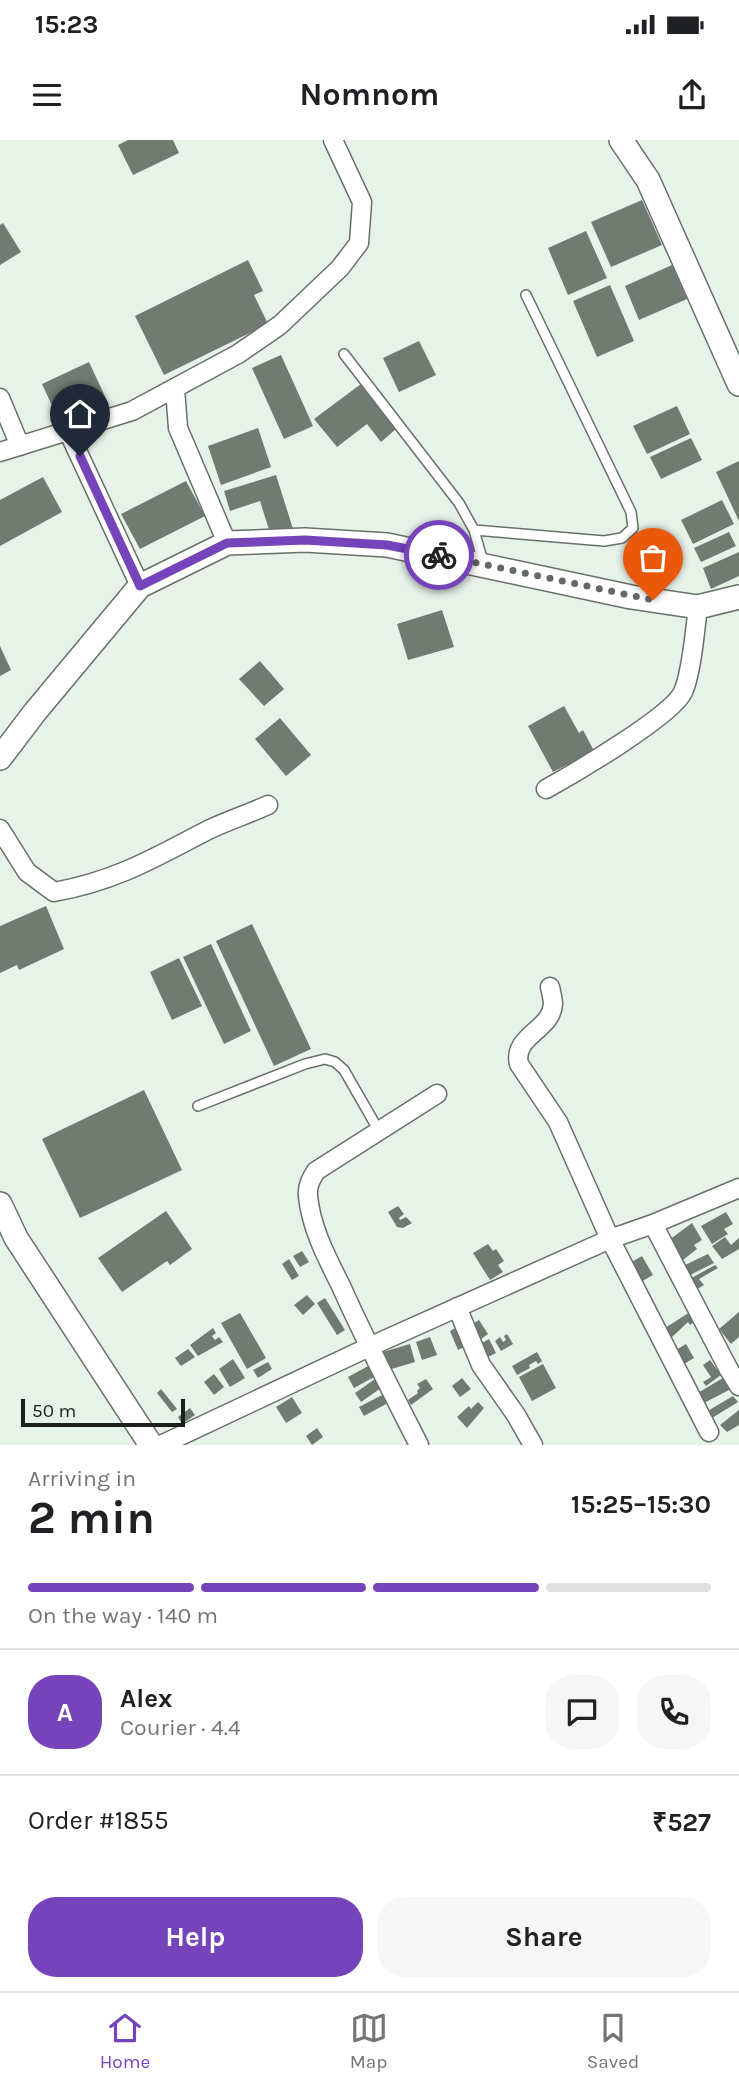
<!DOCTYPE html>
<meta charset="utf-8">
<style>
:root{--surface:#fff;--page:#f6f6f6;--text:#202124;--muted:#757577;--line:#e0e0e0;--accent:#7544bb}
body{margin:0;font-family:Karla,sans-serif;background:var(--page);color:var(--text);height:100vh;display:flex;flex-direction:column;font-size:26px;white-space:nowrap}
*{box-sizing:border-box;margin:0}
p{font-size:23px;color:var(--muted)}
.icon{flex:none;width:38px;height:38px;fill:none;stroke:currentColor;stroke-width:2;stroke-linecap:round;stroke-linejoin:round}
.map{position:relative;height:1305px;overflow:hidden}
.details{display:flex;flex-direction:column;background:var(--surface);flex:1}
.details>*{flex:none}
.scale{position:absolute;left:21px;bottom:18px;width:164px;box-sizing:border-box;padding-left:7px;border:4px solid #1c201d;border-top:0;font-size:19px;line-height:24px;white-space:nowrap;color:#1c201d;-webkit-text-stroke:5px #e7f2e9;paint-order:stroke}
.pin{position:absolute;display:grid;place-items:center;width:60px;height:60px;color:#fff;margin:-72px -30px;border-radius:50% 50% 50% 0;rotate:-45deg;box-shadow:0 0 7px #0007}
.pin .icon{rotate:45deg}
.courier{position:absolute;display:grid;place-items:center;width:70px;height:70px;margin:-35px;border:5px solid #7544bb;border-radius:50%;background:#fff;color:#222;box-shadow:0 2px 9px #0007}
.summary em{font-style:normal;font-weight:700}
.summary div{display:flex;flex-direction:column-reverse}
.summary{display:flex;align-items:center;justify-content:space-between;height:119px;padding:0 28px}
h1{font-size:46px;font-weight:700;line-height:52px}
.bar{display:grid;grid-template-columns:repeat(4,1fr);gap:10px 7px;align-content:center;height:84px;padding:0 28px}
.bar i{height:9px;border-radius:5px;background:var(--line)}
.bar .active{background:var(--accent)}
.bar p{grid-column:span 4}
.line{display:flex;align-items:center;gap:18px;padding:0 28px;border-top:2px solid var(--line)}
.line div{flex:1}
.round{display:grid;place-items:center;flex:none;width:74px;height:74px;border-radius:28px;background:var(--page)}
.cta{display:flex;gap:14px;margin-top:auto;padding:14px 28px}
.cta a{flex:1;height:80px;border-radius:28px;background:var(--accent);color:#fff;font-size:28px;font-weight:700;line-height:80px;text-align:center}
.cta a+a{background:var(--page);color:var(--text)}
.status{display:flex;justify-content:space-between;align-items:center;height:49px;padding:0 35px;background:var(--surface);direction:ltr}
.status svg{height:19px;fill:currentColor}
header{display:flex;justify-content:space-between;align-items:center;height:91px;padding:0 28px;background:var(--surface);font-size:32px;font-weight:700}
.tab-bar{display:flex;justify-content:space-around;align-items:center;height:98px;border-top:2px solid var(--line);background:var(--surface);font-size:19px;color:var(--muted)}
.tab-bar a{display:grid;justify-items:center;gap:4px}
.tab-bar .active{color:var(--accent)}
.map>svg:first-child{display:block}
.building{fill:#717b72}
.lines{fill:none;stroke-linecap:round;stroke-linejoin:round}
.service-casing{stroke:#677168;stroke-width:12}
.minor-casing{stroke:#677168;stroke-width:21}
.tertiary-casing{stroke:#677168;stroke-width:26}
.service{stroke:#fff;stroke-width:9}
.minor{stroke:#fff;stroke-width:18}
.tertiary{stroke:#fff;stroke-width:23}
.done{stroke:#636a64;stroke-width:7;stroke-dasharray:0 12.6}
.route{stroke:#7544bb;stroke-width:9}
</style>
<div class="status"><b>15:23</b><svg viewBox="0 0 49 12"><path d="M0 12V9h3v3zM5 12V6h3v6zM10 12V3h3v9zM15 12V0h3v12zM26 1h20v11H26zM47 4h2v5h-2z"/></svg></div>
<header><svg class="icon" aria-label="menu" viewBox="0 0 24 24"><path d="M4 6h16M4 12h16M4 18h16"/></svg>Nomnom<svg class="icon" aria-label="share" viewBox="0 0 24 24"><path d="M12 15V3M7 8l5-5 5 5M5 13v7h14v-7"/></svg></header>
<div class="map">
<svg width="739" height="1305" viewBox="0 0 739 1305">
<rect width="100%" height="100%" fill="#e7f2e9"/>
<!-- building -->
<path class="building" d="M 128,0 L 173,0 L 179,13 L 133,35 L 118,5 Z
M 642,60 L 662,105 L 611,127 L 591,82 Z
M 3,83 L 21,112 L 0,125 L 0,85 Z
M 586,91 L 607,138 L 568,155 L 548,108 Z
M 248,120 L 263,151 L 254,155 L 268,184 L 164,235 L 135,176 Z
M 672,125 L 687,159 L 639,180 L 625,146 Z
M 610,145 L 634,201 L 597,217 L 573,161 Z
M 419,201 L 436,235 L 399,252 L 383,218 Z
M 281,215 L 313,286 L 284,299 L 252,228 Z
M 89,222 L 109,265 L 62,287 L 42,244 Z
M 361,244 L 396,289 L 381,302 L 367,284 L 337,307 L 314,279 Z
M 677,266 L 690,294 L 647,314 L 633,286 Z
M 258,288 L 271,327 L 221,345 L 208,306 Z
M 691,298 L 702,320 L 661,339 L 650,317 Z
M 739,321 L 739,381 L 716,332 Z
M 276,335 L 293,389 L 271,396 L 260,361 L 230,371 L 224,351 Z
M 43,337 L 62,372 L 0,406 L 0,360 Z
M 186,341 L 205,376 L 140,409 L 121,374 Z
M 722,360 L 734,384 L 693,404 L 681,380 Z
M 729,392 L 736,406 L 701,422 L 694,408 Z
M 739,412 L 739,436 L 711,449 L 703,428 Z
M 442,470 L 454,507 L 408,520 L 397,484 Z
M 0,506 L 11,530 L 0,536 Z
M 260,521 L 284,549 L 264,566 L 239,539 Z
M 564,566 L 579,593 L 583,590 L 594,611 L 553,632 L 528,586 Z
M 280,578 L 311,615 L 286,636 L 255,599 Z
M 46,766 L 64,809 L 19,830 L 17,825 L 0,833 L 0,786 Z
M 252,784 L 311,909 L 274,926 L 216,801 Z
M 211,804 L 251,891 L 224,904 L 183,817 Z
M 179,818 L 202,866 L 172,880 L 150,832 Z
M 144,950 L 182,1030 L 80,1078 L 42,999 Z
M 398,1066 L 404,1074 L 399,1078 L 400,1080 L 406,1077 L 412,1083 L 403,1088 L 397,1087 L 388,1072 Z
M 166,1071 L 192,1109 L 170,1125 L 167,1121 L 122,1152 L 98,1118 Z
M 726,1072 L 733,1084 L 724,1089 L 728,1094 L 712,1104 L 701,1086 Z
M 692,1083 L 702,1100 L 694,1105 L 697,1109 L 679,1123 L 669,1100 Z
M 725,1097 L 731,1105 L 739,1098 L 739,1109 L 722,1119 L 712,1106 Z
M 488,1104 L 493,1111 L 496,1109 L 504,1121 L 498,1125 L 503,1132 L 490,1140 L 473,1113 Z
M 302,1111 L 309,1122 L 300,1127 L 293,1116 Z
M 708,1114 L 714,1123 L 688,1136 L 685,1125 Z
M 642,1116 L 653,1135 L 639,1143 L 628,1124 Z
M 289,1119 L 299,1136 L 292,1140 L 282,1124 Z
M 715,1125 L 718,1128 L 699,1139 L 704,1145 L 694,1151 L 688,1140 Z
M 307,1155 L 315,1164 L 303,1175 L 294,1165 Z
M 325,1158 L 345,1190 L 337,1195 L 317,1163 Z
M 690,1172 L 694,1182 L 690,1185 L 688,1182 L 671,1198 L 665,1188 Z
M 739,1172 L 739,1197 L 731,1204 L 719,1189 Z
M 240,1173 L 266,1218 L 247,1229 L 221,1183 Z
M 479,1180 L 488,1194 L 481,1199 L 471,1185 Z
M 463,1184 L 472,1203 L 458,1210 L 450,1191 Z
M 213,1188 L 216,1193 L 212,1196 L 215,1200 L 219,1197 L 223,1202 L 198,1216 L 190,1205 Z
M 507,1194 L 513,1204 L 501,1211 L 495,1201 L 500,1197 L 503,1202 L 506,1200 L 504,1196 Z
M 430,1197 L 437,1215 L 422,1220 L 416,1202 Z
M 489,1199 L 496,1213 L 488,1217 L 480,1204 Z
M 410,1204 L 415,1222 L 388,1230 L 383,1212 Z
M 686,1204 L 694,1218 L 684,1224 L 676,1210 Z
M 188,1209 L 195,1217 L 181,1226 L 175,1218 Z
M 537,1212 L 542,1221 L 538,1224 L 536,1221 L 529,1225 L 530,1228 L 517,1235 L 512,1226 Z
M 233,1219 L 245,1238 L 230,1247 L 219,1229 Z
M 710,1220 L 721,1235 L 706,1246 L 703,1242 L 711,1237 L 703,1225 Z
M 268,1222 L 272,1229 L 258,1238 L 253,1230 Z
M 543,1224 L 556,1248 L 532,1261 L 519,1237 Z
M 370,1225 L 376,1236 L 354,1248 L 348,1237 Z
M 214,1234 L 224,1247 L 214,1255 L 204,1242 Z
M 378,1237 L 384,1246 L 361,1262 L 355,1253 Z
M 462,1238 L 471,1249 L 460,1257 L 452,1246 Z
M 723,1238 L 731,1249 L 702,1264 L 696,1254 Z
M 426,1239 L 433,1249 L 411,1265 L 408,1260 L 418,1253 L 417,1251 L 420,1248 L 417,1244 Z
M 161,1249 L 177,1269 L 172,1272 L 157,1253 Z
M 384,1254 L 388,1263 L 364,1276 L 359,1267 Z
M 733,1256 L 738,1262 L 712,1278 L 706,1272 Z
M 292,1257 L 302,1273 L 286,1283 L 276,1267 Z
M 478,1262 L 484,1268 L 467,1288 L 457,1277 L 469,1266 L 471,1269 Z
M 190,1268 L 195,1275 L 182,1284 L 178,1277 Z
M 739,1270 L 739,1285 L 727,1292 L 720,1285 Z
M 317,1288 L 323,1297 L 312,1305 L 306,1296 Z"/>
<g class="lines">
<defs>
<path id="service" d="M 344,214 L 459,363 L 474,390 L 483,422
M 474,390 L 604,401 L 622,398 L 633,388 L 631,372 L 526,155
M 198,966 L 305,924 L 325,919 L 335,922 L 344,930 L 379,991"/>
<path id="minor" d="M 175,249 L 178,288 L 227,403
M 0,258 L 20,306
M 68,291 L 140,446
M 0,312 L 132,271 L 238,214 L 280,185 L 340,128 L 359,103 L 362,62 L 333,0
M 546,649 C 573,634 672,576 683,552 C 692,532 695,489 698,467
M 0,689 L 27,732 L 54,752 C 116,741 154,718 208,690 C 227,681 248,674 268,665
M 550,847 C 551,852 553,859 553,864 C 552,890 512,896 519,924 L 558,982 L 610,1099 L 709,1292
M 653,1084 L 728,1228 L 739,1246
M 457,1167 L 481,1225 L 516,1275 L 533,1305
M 161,1305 L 369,1207 L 610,1099 L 653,1084 L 739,1048
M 419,1305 C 392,1252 365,1200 341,1146 C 327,1118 311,1088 308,1056 C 307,1046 311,1039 316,1031 L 437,954"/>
<path id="tertiary" d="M 621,0 L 648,40 L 739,244
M 0,618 L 35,572 L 140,446 L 227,403 L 305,400 L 387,405 L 631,457 L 698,467 L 739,457
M 0,1064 L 16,1098 L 151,1305"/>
</defs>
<!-- service casing -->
<use href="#service" class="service-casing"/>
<!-- minor casing -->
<use href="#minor" class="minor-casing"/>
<!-- tertiary casing -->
<use href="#tertiary" class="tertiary-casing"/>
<!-- service -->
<use href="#service" class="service"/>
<!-- minor -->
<use href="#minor" class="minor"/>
<!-- tertiary -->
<use href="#tertiary" class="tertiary"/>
</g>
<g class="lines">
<!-- done -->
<path class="done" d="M 439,415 L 653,460"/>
<!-- route -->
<path class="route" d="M 80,316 L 140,446 L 227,403 L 305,400 L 387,405 L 439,415"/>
</g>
</svg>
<div class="scale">50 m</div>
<div class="pin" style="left:653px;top:460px;background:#ea580c"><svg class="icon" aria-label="bag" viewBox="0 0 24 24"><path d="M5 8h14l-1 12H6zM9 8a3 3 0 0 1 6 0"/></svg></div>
<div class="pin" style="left:80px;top:316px;background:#1f2937"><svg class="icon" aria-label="home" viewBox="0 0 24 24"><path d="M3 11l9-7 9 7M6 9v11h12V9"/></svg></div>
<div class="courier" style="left:439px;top:415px"><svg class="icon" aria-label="bike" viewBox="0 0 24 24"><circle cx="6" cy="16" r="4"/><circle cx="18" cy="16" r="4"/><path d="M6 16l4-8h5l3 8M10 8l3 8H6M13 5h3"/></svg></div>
</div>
<section class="details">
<div class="summary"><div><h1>2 min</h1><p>Arriving in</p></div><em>15:25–15:30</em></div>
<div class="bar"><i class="active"></i><i class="active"></i><i class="active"></i><i></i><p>On the way · 140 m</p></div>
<div class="line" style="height:126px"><b class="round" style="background:var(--accent);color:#fff">A</b><div><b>Alex</b><p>Courier · 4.4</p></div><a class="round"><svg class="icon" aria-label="chat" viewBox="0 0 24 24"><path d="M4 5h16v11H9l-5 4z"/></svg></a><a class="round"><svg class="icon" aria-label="phone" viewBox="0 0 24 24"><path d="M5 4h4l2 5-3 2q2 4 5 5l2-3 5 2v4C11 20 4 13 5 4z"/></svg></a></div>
<div class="line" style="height:91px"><div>Order #1855</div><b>₹527</b></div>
<div class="cta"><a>Help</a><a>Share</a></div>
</section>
<nav class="tab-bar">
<a class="active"><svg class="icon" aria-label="home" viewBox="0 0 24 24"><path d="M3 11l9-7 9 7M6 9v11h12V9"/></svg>Home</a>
<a><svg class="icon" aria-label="map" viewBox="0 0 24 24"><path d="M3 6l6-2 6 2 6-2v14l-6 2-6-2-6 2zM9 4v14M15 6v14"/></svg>Map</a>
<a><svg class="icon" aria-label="saved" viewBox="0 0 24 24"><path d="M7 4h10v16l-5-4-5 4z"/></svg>Saved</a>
</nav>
